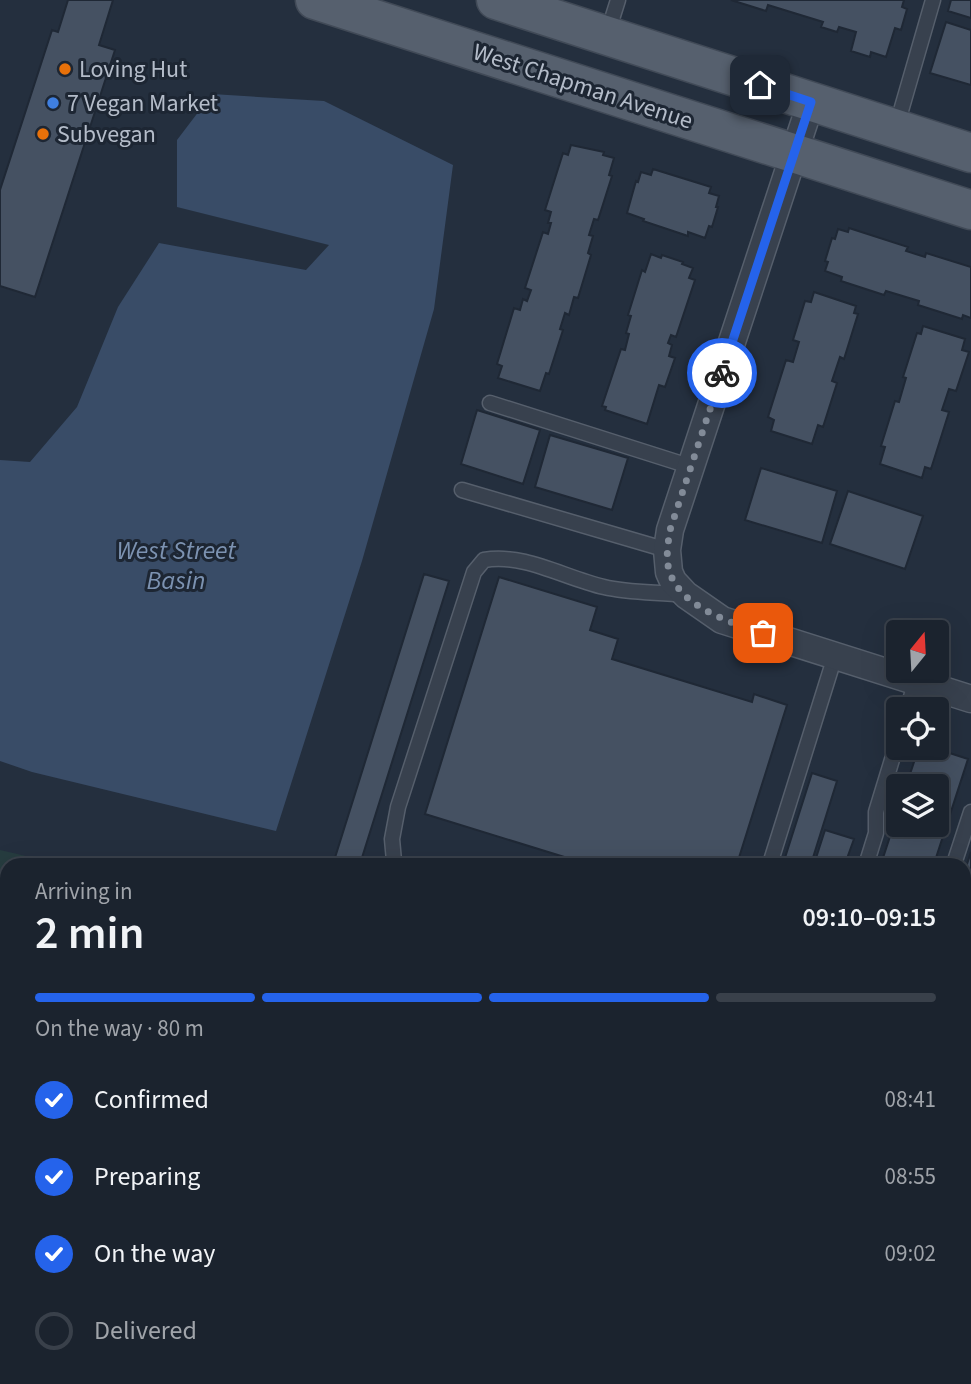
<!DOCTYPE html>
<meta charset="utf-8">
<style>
:root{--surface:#1b232e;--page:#242b36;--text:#f1f3f6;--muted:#a0a4aa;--line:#39404a;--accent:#2563eb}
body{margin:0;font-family:"Source Sans 3",sans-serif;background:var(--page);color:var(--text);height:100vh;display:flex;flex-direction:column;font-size:26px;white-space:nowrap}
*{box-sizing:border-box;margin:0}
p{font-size:23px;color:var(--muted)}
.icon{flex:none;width:38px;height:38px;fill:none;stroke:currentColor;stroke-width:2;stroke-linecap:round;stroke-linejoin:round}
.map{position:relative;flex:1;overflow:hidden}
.sheet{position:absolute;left:0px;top:858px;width:971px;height:527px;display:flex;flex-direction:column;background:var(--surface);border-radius:21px 21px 0 0;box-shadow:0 7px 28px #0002,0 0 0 2px var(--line)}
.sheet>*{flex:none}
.needle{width:46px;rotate:18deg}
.controls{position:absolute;left:886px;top:620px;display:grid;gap:14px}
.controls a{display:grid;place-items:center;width:63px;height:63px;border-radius:7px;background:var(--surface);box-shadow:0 7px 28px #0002,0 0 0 2px var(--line);font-size:35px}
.pin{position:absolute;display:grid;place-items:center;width:60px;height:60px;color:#fff;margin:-30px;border-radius:14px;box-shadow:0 4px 10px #0006}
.courier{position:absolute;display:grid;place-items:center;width:70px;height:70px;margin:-35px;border:5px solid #2563eb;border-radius:50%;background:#fff;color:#222;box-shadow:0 2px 9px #0007}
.summary em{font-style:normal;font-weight:600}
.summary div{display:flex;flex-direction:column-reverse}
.summary{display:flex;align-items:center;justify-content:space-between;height:119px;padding:0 35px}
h1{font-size:46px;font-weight:600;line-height:52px}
.bar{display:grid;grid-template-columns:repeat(4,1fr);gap:10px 7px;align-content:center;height:84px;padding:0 35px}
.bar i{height:9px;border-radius:5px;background:var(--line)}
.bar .active{background:var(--accent)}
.bar p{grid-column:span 4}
ol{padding:0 35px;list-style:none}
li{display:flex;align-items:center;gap:21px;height:77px}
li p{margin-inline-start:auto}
li .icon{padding:7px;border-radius:50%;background:var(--accent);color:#fff;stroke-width:4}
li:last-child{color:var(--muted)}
li i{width:38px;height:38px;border:4px solid var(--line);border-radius:50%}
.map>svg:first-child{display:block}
.green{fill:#263c3f}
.water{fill:#394c67}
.building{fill:#455162;stroke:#1f2835;stroke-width:2}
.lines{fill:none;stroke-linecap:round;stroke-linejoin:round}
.service-casing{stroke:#565f6c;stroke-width:17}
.minor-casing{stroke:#565f6c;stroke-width:29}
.primary-casing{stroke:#414a57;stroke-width:41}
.service{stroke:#38414e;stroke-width:14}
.minor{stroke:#38414e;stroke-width:26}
.primary{stroke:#56606e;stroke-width:38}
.done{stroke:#828b98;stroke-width:7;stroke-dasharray:0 12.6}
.route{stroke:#2563eb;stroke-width:9}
.food-dot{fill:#e8710a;stroke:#1d2633;stroke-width:2.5}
.shop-dot{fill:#3f7fe0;stroke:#1d2633;stroke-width:2.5}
.labels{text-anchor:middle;stroke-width:6;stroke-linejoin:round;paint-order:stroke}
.poi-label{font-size:24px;fill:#b4bcc9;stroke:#1d2633;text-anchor:start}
.street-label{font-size:24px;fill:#b4bcc9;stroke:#1d2633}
.water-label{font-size:26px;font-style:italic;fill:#7c92b1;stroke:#1d2633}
</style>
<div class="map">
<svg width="971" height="1384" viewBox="0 0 971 1384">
<rect width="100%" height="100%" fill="#242f3e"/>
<!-- green -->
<path class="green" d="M 0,850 L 60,864 L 7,864 L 7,1012 L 0,1032 Z"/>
<!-- water -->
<path class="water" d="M 212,94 L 324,101 L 453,165 L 434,309 L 362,561 L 276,831 L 32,772 L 0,761 L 0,460 L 30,462 L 77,407 L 118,307 L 159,243 L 306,270 L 329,245 L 177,207 L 177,140 Z"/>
<!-- building -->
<path class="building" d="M 68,0 L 113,0 L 99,45 L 115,50 L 35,297 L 0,286 L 0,190 L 52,30 L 58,32 Z
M 731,0 L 904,0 L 902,7 L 907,9 L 901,30 L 895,28 L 886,57 L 871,52 L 870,57 L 851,51 L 856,32 L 839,27 L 837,32 L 821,27 L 823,22 L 768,5 L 766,11 Z
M 951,0 L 971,0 L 971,18 L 948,11 Z
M 946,22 L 971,30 L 971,85 L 930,73 Z
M 571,145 L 604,152 L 603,155 L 614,158 L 609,175 L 612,176 L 598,220 L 594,219 L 589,235 L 593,236 L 588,253 L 591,255 L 578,298 L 574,297 L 569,315 L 565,313 L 560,329 L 563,330 L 549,374 L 546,373 L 540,391 L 498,378 L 502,366 L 497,364 L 514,308 L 520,310 L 523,299 L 527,301 L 531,290 L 525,288 L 543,232 L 548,234 L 551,223 L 548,223 L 551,212 L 545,210 L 563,153 L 568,155 Z
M 653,169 L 711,187 L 709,193 L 719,196 L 716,207 L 718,207 L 712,227 L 709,226 L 705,238 L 688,232 L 688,236 L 643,221 L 644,219 L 627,213 L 636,181 L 638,182 L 641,172 L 651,175 Z
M 849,228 L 908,247 L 906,251 L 925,257 L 926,253 L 971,267 L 971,318 L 963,315 L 962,319 L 918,305 L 919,301 L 886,291 L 884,295 L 841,281 L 842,277 L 825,271 L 828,262 L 825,261 L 832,238 L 835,239 L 838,229 L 848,232 Z
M 651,254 L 661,258 L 662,255 L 683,262 L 682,264 L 693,268 L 689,278 L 695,280 L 676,337 L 671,335 L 668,343 L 672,345 L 669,356 L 675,358 L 665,387 L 659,385 L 647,424 L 605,410 L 606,407 L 602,406 L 621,349 L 625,350 L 629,334 L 626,333 L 631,316 L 628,315 L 642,270 L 645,272 Z
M 814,292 L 856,306 L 854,313 L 858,314 L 844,359 L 840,357 L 832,381 L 837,383 L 823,427 L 818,425 L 812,444 L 771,431 L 774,420 L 768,417 L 786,360 L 793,362 L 799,342 L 793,340 L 805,301 L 811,302 Z
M 923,326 L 965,339 L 962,350 L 969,352 L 956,391 L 949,389 L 942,410 L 949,412 L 931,469 L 925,467 L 922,478 L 880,464 L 885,447 L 881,446 L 895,401 L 899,402 L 906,378 L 903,377 L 917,333 L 921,334 Z
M 477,410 L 540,430 L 523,484 L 461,464 Z
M 550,435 L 628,458 L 612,510 L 535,487 Z
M 761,468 L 837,491 L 822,543 L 745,520 Z
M 848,491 L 923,516 L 905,569 L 830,544 Z
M 424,574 L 449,581 L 360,864 L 333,864 Z
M 499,577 L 597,607 L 590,630 L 618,639 L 612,659 L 752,702 L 754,694 L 787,705 L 737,864 L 587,864 L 425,814 Z
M 919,747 L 931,747 L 968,759 L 934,864 L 881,864 L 898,812 L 898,824 L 936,824 L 936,786 L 906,786 Z
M 812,773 L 837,781 L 811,864 L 783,864 Z
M 825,830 L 854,839 L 845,864 L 836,864 L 816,858 Z
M 971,852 L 971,897 L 964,894 L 964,873 Z
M 964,928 L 971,930 L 971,990 L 964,988 Z
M 964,1034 L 971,1036 L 971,1087 L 964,1084 Z
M 114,1377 L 239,1377 L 238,1382 L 226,1378 L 224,1384 L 135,1384 Z
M 825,1377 L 851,1377 L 871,1384 L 823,1384 Z"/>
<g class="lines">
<defs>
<path id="service" d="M 607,35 L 618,0
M 896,128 L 933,0
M 490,403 L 692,467
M 462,490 L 667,550
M 907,709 L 916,682
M 867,862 L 876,833 L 876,812 L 898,740
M 398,864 L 394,861 L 392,839 L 398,807 L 474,572 L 484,560 C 525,553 564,578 604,587 C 629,593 658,592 684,595
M 770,864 L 835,656
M 954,864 L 971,812
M 964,1002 L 971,1005"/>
<path id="minor" d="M 811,102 L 670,530 L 667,550 L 669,572 L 673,581 L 686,595 L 722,620 L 971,699"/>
<path id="primary" d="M 315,0 L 971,210
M 496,0 L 971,153"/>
</defs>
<!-- service casing -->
<use href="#service" class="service-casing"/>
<!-- minor casing -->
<use href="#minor" class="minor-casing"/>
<!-- primary casing -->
<use href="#primary" class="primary-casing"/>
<!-- service -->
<use href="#service" class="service"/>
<!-- minor -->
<use href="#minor" class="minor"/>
<!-- primary -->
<use href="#primary" class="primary"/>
</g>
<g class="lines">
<!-- done -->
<path class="done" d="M 722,373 L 670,530 C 668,544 665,559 670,573 C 682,608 732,623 763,633"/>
<!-- route -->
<path class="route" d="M 722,373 L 811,102 L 760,85"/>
</g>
<!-- markers -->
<g class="food-dot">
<circle cx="65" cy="69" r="7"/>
<circle cx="43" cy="134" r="7"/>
</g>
<circle class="shop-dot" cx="53" cy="103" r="7"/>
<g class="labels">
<!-- poi labels -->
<g class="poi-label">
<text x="79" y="77">Loving Hut</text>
<text x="67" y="111">7 Vegan Market</text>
<text x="57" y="142">Subvegan</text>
</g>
<!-- street labels -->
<g class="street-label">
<text transform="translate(583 86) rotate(18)" y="8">West Chapman Avenue</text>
</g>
<!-- water labels -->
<g class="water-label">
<text x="176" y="559">West Street<tspan x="176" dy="30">Basin</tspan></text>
</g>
</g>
</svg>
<div class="controls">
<a><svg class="needle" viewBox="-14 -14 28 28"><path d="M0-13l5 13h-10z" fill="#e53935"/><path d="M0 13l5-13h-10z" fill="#a0a4aa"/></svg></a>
<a><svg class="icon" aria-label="locate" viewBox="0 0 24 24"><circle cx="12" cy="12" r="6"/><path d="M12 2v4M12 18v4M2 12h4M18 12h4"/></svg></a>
<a><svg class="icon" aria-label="layers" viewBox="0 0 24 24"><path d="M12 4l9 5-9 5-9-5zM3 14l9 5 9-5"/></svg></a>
</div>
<div class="pin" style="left:763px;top:633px;background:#ea580c"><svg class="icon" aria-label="bag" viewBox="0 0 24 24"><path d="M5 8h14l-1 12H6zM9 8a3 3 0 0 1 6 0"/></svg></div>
<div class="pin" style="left:760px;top:85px;background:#1f2937"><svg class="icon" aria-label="home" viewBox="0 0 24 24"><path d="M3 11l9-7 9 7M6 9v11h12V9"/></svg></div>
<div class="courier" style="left:722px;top:373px"><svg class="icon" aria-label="bike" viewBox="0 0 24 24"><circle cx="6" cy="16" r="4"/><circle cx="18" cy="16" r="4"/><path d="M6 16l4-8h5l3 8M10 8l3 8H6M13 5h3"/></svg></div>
<section class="sheet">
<div class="summary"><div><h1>2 min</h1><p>Arriving in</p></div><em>09:10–09:15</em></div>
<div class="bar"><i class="active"></i><i class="active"></i><i class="active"></i><i></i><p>On the way · 80 m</p></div>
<ol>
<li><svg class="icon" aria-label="check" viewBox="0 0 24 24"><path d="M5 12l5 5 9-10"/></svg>Confirmed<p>08:41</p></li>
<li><svg class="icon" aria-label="check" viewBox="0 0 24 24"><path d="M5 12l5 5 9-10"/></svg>Preparing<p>08:55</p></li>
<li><svg class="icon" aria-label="check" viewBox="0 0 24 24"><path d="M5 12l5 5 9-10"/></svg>On the way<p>09:02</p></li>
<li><i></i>Delivered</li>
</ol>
</section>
</div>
